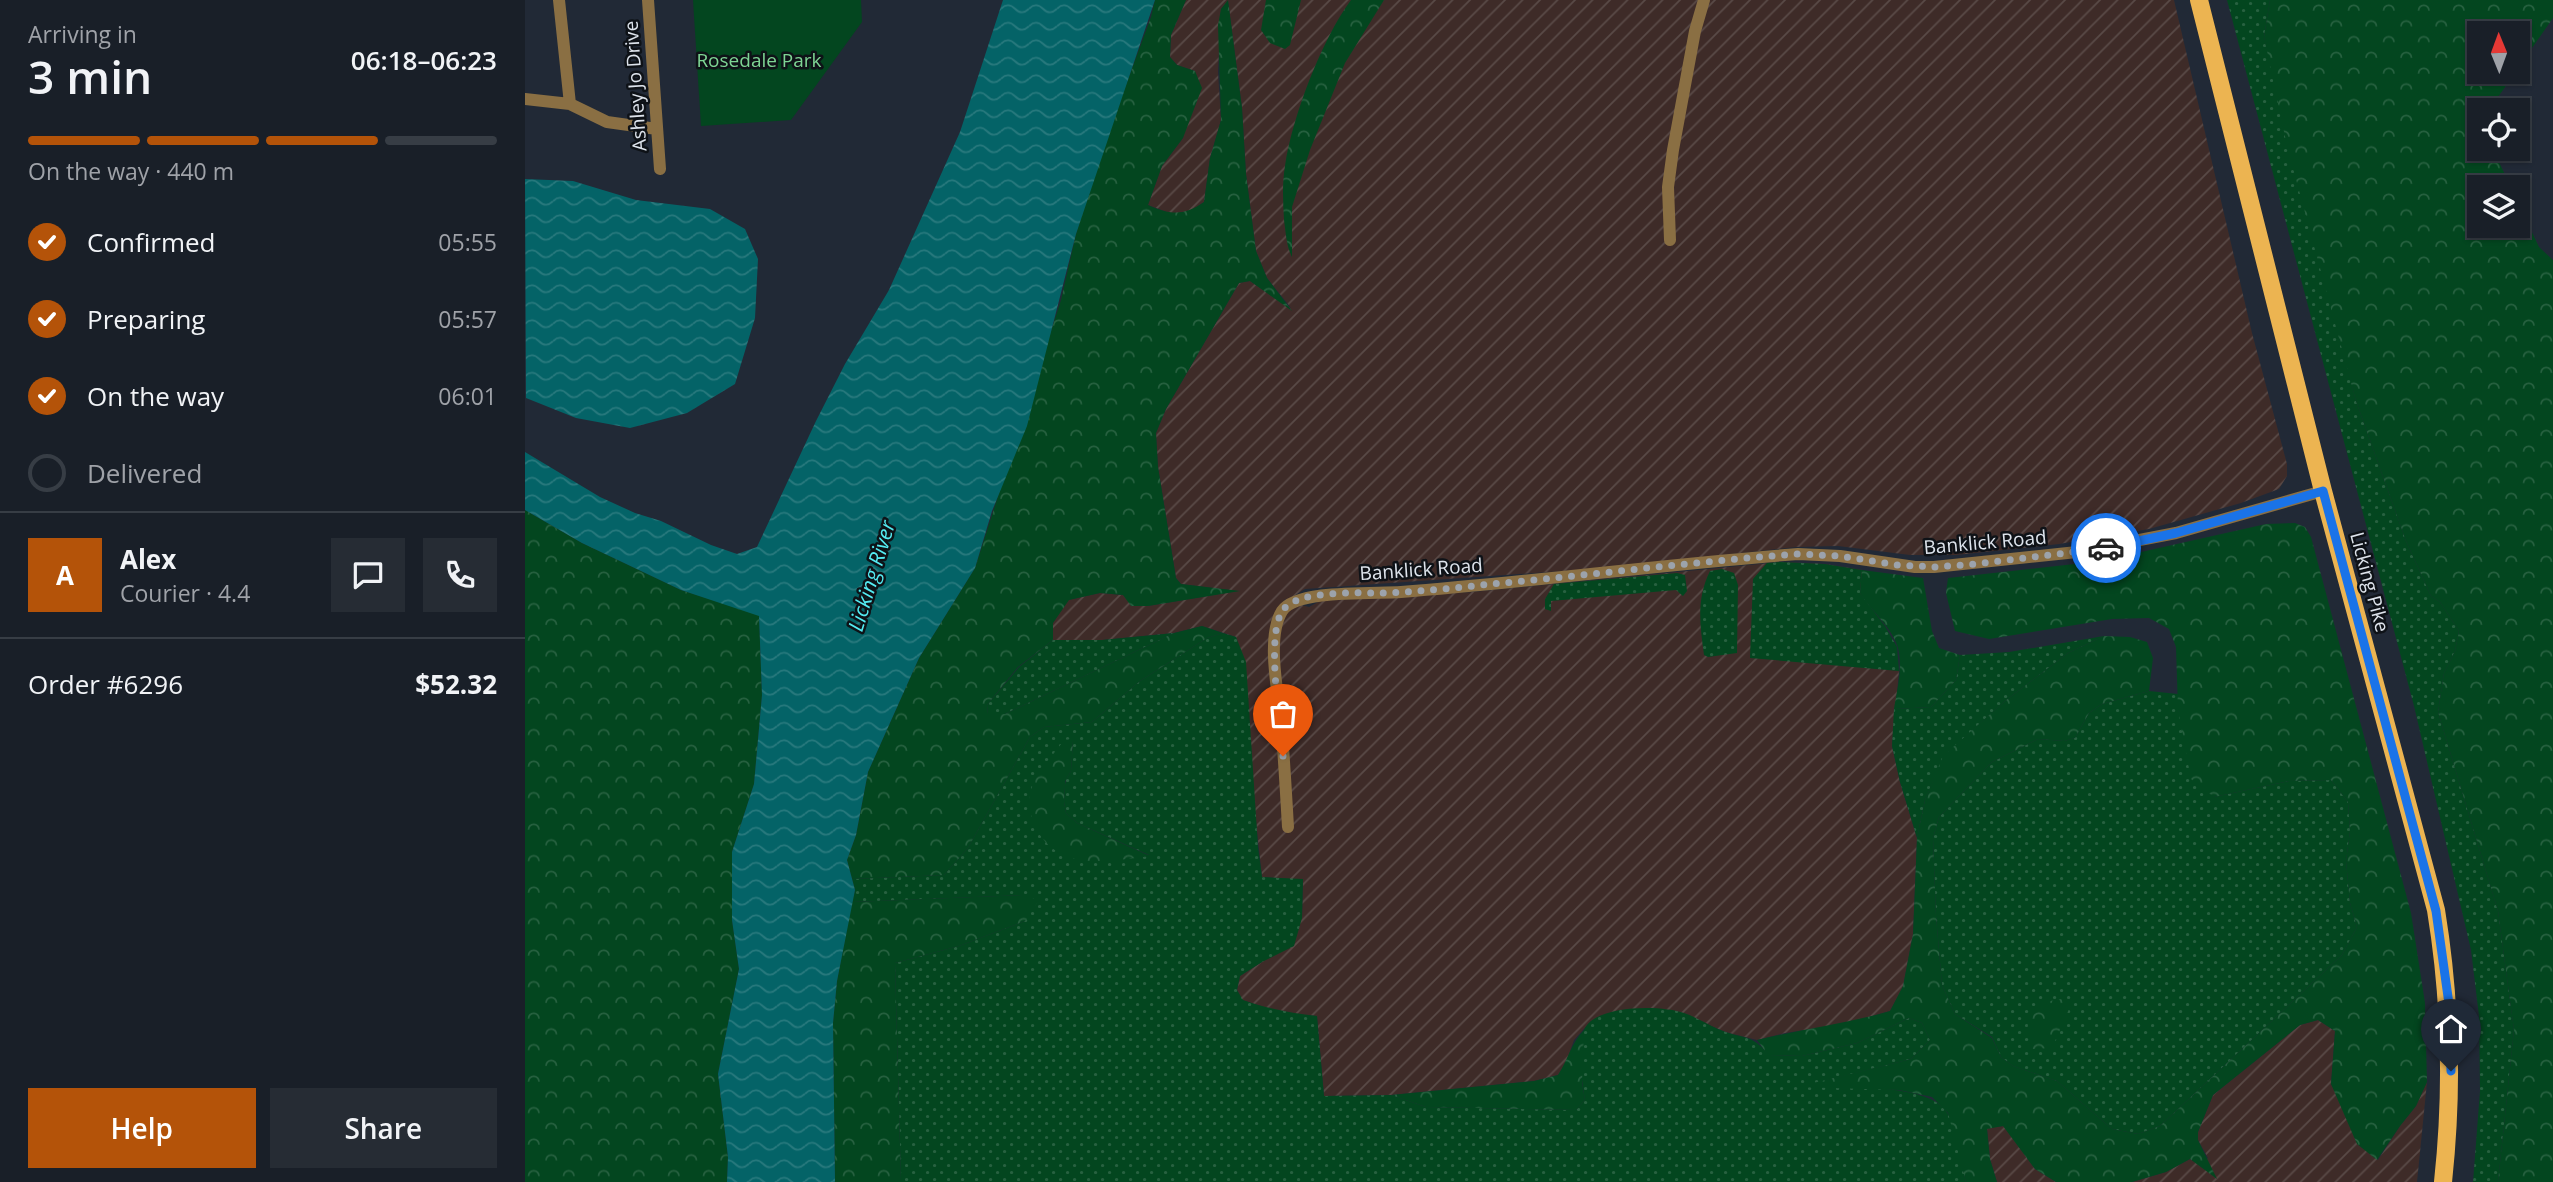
<!DOCTYPE html>
<meta charset="utf-8">
<style>
:root{--surface:#191f28;--page:#262c34;--text:#f1f3f6;--muted:#9fa2a8;--line:#373d45;--accent:#b45309}
body{margin:0;font-family:"Open Sans",sans-serif;background:var(--page);color:var(--text);height:100vh;display:flex;flex-direction:column;font-size:26px;white-space:nowrap}
*{box-sizing:border-box;margin:0}
p{font-size:23px;color:var(--muted)}
.icon{flex:none;width:38px;height:38px;fill:none;stroke:currentColor;stroke-width:2;stroke-linecap:round;stroke-linejoin:round}
.map{position:relative;flex:1;overflow:hidden}
.sheet{display:flex;flex-direction:column;background:var(--surface);width:525px}
.sheet>*{flex:none}
.needle{width:46px;rotate:359deg}
.fabs{position:absolute;left:1942px;top:21px;display:grid;gap:14px}
.fabs a{display:grid;place-items:center;width:63px;height:63px;border-radius:0px;background:var(--surface);box-shadow:0 2px 5px #0004,0 0 0 2px var(--line);font-size:35px}
.pin{position:absolute;display:grid;place-items:center;width:60px;height:60px;color:#fff;margin:-72px -30px;border-radius:50% 50% 50% 0;rotate:-45deg;box-shadow:0 0 7px #0007}
.pin .icon{rotate:45deg}
.courier{position:absolute;display:grid;place-items:center;width:70px;height:70px;margin:-35px;border:5px solid #1a73e8;border-radius:50%;background:#fff;color:#222;box-shadow:0 2px 9px #0007}
.overview em{font-style:normal;font-weight:600}
.overview div{display:flex;flex-direction:column-reverse}
.overview{display:flex;align-items:center;justify-content:space-between;height:119px;padding:0 28px}
h1{font-size:46px;font-weight:600;line-height:52px}
.bar{display:grid;grid-template-columns:repeat(4,1fr);gap:10px 7px;align-content:center;height:84px;padding:0 28px}
.bar i{height:9px;border-radius:5px;background:var(--line)}
.bar .current{background:var(--accent)}
.bar p{grid-column:span 4}
.line{display:flex;align-items:center;gap:18px;padding:0 28px;border-top:2px solid var(--line)}
.line div{flex:1}
.round{display:grid;place-items:center;flex:none;width:74px;height:74px;border-radius:0px;background:var(--page)}
ol{padding:0 28px;list-style:none}
li{display:flex;align-items:center;gap:21px;height:77px}
li p{margin-inline-start:auto}
li .icon{padding:7px;border-radius:50%;background:var(--accent);color:#fff;stroke-width:4}
li:last-child{color:var(--muted)}
li i{width:38px;height:38px;border:4px solid var(--line);border-radius:50%}
.primary-button{display:flex;gap:14px;margin-top:auto;padding:14px 28px}
.primary-button a{flex:1;height:80px;border-radius:0px;background:var(--accent);color:#fff;font-size:28px;font-weight:600;line-height:80px;text-align:center}
.primary-button a+a{background:var(--page);color:var(--text)}
main{display:flex;flex:1;min-height:0}
.map>svg:first-child{display:block}
.industrial{fill:url(#industrial-furrows)}
.grass{fill:url(#grass-dots);fill-rule:evenodd}
.forest{fill:url(#forest-crowns)}
.park{fill:#03461f}
.water{fill:url(#water-waves)}
.lines{fill:none;stroke-linecap:round;stroke-linejoin:round}
.minor{stroke:#8a6f43;stroke-width:12}
.primary{stroke:#ecb451;stroke-width:18}
.done{stroke:#9ca3ac;stroke-width:7;stroke-dasharray:0 12.6}
.route{stroke:#1a73e8;stroke-width:9}
.labels{text-anchor:middle;stroke-width:5;stroke-linejoin:round;paint-order:stroke}
.park-label{font-size:19px;fill:#7ed594;stroke:#0e1217}
.street-label{font-size:19px;fill:#dee4ec;stroke:#0e1217}
.water-label{font-size:21px;font-style:italic;fill:#54ebf2;stroke:#0e1217}
</style>
<main>
<section class="sheet">
<div class="overview"><div><h1>3 min</h1><p>Arriving in</p></div><em>06:18–06:23</em></div>
<div class="bar"><i class="current"></i><i class="current"></i><i class="current"></i><i></i><p>On the way · 440 m</p></div>
<ol>
<li><svg class="icon" aria-label="check" viewBox="0 0 24 24"><path d="M5 12l5 5 9-10"/></svg>Confirmed<p>05:55</p></li>
<li><svg class="icon" aria-label="check" viewBox="0 0 24 24"><path d="M5 12l5 5 9-10"/></svg>Preparing<p>05:57</p></li>
<li><svg class="icon" aria-label="check" viewBox="0 0 24 24"><path d="M5 12l5 5 9-10"/></svg>On the way<p>06:01</p></li>
<li><i></i>Delivered</li>
</ol>
<div class="line" style="height:126px"><b class="round" style="background:var(--accent);color:#fff">A</b><div><b>Alex</b><p>Courier · 4.4</p></div><a class="round"><svg class="icon" aria-label="chat" viewBox="0 0 24 24"><path d="M4 5h16v11H9l-5 4z"/></svg></a><a class="round"><svg class="icon" aria-label="phone" viewBox="0 0 24 24"><path d="M5 4h4l2 5-3 2q2 4 5 5l2-3 5 2v4C11 20 4 13 5 4z"/></svg></a></div>
<div class="line" style="height:91px"><div>Order #6296</div><b>$52.32</b></div>
<div class="primary-button"><a>Help</a><a>Share</a></div>
</section>
<div class="map">
<svg width="2028" height="1182" viewBox="0 0 2028 1182">
<defs>
<pattern id="industrial-furrows" width="10" height="10" patternUnits="userSpaceOnUse" patternTransform="scale(1.75)"><rect width="10" height="10" fill="#3e2b28"/><path d="M-1 1l2-2M0 10L10 0M9 11l2-2" fill="none" stroke="#594a47"/></pattern>
<pattern id="grass-dots" width="8" height="8" patternUnits="userSpaceOnUse" patternTransform="scale(1.75)"><rect width="8" height="8" fill="#03461f"/><path d="M2 2h.1M6 6h.1" fill="none" stroke="#276140" stroke-width="1.8" stroke-linecap="round"/></pattern>
<pattern id="forest-crowns" width="20" height="18" patternUnits="userSpaceOnUse" patternTransform="scale(1.75)"><rect width="20" height="18" fill="#03461f"/><path d="M2 6a3 3 0 1 1 6 0M12 15a3 3 0 1 1 6 0" fill="none" stroke="#276140"/></pattern>
<pattern id="water-waves" width="16" height="10" patternUnits="userSpaceOnUse" patternTransform="scale(1.75)"><rect width="16" height="10" fill="#046367"/><path d="M0 5q4-4 8 0t8 0" fill="none" stroke="#28797d"/></pattern>
</defs>
<rect width="100%" height="100%" fill="#212936"/>
<!-- industrial -->
<path class="industrial" d="M 661,0 L 1649,0 L 1727,333 L 1762,464 L 1762,476 L 1754,489 L 1716,503 L 1624,529 L 1534,544 L 1431,555 L 1385,555 L 1313,546 L 1271,547 L 1067,569 L 780,589 L 764,599 L 758,600 L 784,607 L 795,601 L 948,592 L 1255,562 L 1300,564 L 1337,570 L 1335,593 L 1374,671 L 1367,746 L 1375,782 L 1392,838 L 1388,934 L 1378,987 L 1365,1011 L 1319,1024 L 1260,1033 L 1232,1040 L 1200,1032 L 1182,1024 L 1066,1021 L 1049,1040 L 1041,1063 L 1033,1075 L 1009,1081 L 866,1095 L 799,1096 L 792,1016 L 757,1013 L 717,1000 L 712,990 L 715,976 L 737,962 L 777,918 L 778,880 L 737,877 L 711,637 L 677,626 L 649,633 L 577,640 L 528,640 L 528,623 L 543,600 L 575,593 L 598,595 L 623,606 L 712,591 L 656,584 L 651,578 L 633,467 L 631,433 L 641,409 L 714,283 L 725,281 L 766,308 L 742,278 L 731,251 L 721,174 L 717,108 L 703,1 L 696,9 L 693,72 L 696,120 L 685,158 L 679,202 L 666,211 L 647,214 L 623,205 L 637,166 L 658,138 L 670,71 L 652,65 L 645,57 L 646,35 Z
M 1793,1020 L 1810,1031 L 1806,1084 L 1853,1160 L 1875,1126 L 1891,1106 L 1902,1082 L 1892,1182 L 1607,1182 L 1641,1172 L 1665,1159 L 1675,1165 L 1683,1158 L 1673,1140 L 1673,1132 L 1688,1095 L 1775,1025 Z
M 1479,1126 L 1510,1169 L 1531,1182 L 1472,1182 L 1465,1159 L 1462,1128 Z"/>
<!-- grass -->
<path class="grass" d="M 1702,0 L 1745,0 L 1739,37 L 1831,401 L 1881,541 L 1906,596 L 1915,602 L 1934,631 L 1930,651 L 1919,673 L 1913,712 L 1973,911 L 1989,1030 L 1973,1182 L 1948,1182 L 1955,1091 L 1954,1016 L 1946,950 L 1889,706 Z
M 1255,562 L 1300,564 L 1337,570 L 1335,593 L 1360,626 L 1372,647 L 1374,671 L 1225,658 L 1228,579 L 1242,563 Z
M 1197,569 L 1209,573 L 1213,585 L 1212,653 L 1183,657 L 1179,655 C 1175,625 1171,599 1185,571 Z
M 1152,573 L 1160,575 L 1162,591 L 1158,596 L 1151,590 L 1026,601 L 1026,611 L 1020,609 L 1020,599 L 1029,584 Z
M 649,633 L 480,714 L 463,715 L 462,705 L 494,667 L 528,640 L 577,640 Z
M 698,633 L 711,637 L 721,662 L 733,847 L 737,877 L 778,879 L 777,918 L 769,946 L 737,962 L 715,976 L 712,990 L 718,1000 C 743,1009 766,1013 792,1016 L 799,1096 L 866,1095 L 901,1107 L 1051,1110 L 1060,1100 C 1057,1083 1052,1047 1059,1030 C 1070,1004 1137,1005 1159,1013 C 1171,1017 1182,1024 1193,1029 C 1218,1040 1225,1032 1244,1055 L 1277,1056 L 1332,1043 L 1384,1018 L 1397,1023 L 1405,1040 L 1386,1059 L 1275,1087 C 1310,1088 1406,1081 1423,1114 C 1432,1130 1437,1164 1441,1182 L 376,1182 L 370,963 L 434,946 L 500,921 L 498,895 L 327,902 L 330,890 L 327,879 L 419,875 L 443,848 L 505,737 L 519,727 L 567,722 L 615,681 L 682,638 ZM 548,739 L 546,771 L 540,781 L 539,802 L 541,813 L 552,823 L 624,855 L 529,848 Z
M 1579,636 L 1543,653 L 1480,701 L 1419,756 L 1400,800 L 1392,838 L 1375,782 L 1367,746 L 1369,709 L 1406,707 L 1431,680 L 1435,655 L 1484,652 Z
M 1624,691 L 1653,694 L 1653,710 L 1689,797 L 1764,781 L 1806,780 L 1823,802 L 1825,831 L 1821,861 L 1825,903 L 1832,927 L 1817,955 L 1635,1126 L 1613,1134 L 1587,1129 L 1532,1081 L 1488,1066 L 1476,1057 L 1467,1037 L 1430,1014 L 1417,985 L 1411,916 L 1408,838 L 1414,817 L 1467,762 L 1513,739 L 1539,741 L 1550,738 L 1564,713 L 1577,704 Z"/>
<!-- forest -->
<path class="forest" d="M 630,0 L 661,0 L 646,35 L 645,57 L 652,65 L 670,71 L 677,88 L 658,138 L 637,166 L 623,205 C 645,215 659,216 679,202 L 685,158 L 696,120 L 693,25 L 696,9 L 703,0 L 717,108 L 721,174 L 731,251 L 742,278 L 767,311 L 725,281 L 714,283 L 641,409 L 631,433 L 633,467 L 651,578 L 656,584 L 715,591 L 623,606 L 606,606 L 598,595 L 575,593 L 544,600 L 528,623 L 528,640 L 493,667 L 462,705 L 463,714 L 480,714 L 649,633 L 677,626 L 698,633 L 682,638 L 615,681 L 567,722 L 519,727 L 505,737 L 443,848 L 419,875 L 327,879 L 322,860 L 331,835 L 343,772 L 394,658 L 450,568 L 536,300 L 551,234 L 580,142 L 626,17 Z
M 741,0 L 776,0 L 765,45 L 760,49 L 745,43 L 736,30 Z
M 826,0 L 859,0 L 820,63 L 785,150 L 767,207 L 767,257 C 761,245 761,233 759,220 C 758,202 757,184 760,166 C 767,117 797,39 826,0 Z
M 1745,0 L 2028,0 L 2028,18 L 1993,68 L 1993,33 L 1955,33 L 1955,72 L 1991,72 L 1970,101 L 1971,110 L 1955,110 L 1955,149 L 1973,149 L 1973,160 L 1986,187 L 1955,187 L 1955,226 L 1993,226 L 1993,203 L 2014,247 L 2028,260 L 2028,1182 L 1973,1182 L 1989,1030 L 1973,911 L 1913,712 L 1919,673 L 1930,651 L 1934,631 L 1915,602 L 1906,596 L 1881,541 L 1831,401 L 1762,146 L 1739,37 Z
M 0,510 L 57,543 L 156,590 L 234,615 L 237,695 L 229,784 L 207,852 L 207,920 L 214,969 L 193,1074 L 203,1157 L 202,1182 L 0,1182 Z
M 1770,523 L 1780,527 L 1786,537 L 1886,913 L 1900,1003 L 1902,1082 L 1891,1106 L 1875,1126 L 1852,1160 L 1832,1144 L 1806,1084 L 1810,1031 L 1793,1020 L 1775,1025 L 1688,1095 L 1673,1132 L 1673,1140 L 1692,1179 L 1665,1159 L 1641,1172 L 1607,1182 L 1531,1182 L 1510,1169 L 1478,1126 L 1462,1129 L 1465,1159 L 1472,1182 L 1441,1182 L 1423,1113 L 1407,1097 L 1374,1090 L 1272,1087 L 1386,1059 L 1405,1040 L 1397,1023 L 1384,1018 L 1332,1043 L 1277,1056 L 1243,1055 L 1232,1040 C 1276,1029 1321,1024 1365,1011 L 1378,986 L 1388,934 L 1392,838 L 1400,800 L 1418,756 L 1480,701 L 1543,653 L 1579,636 L 1605,637 L 1622,642 L 1628,658 L 1624,691 L 1577,704 L 1564,713 L 1550,738 L 1539,741 L 1513,739 L 1467,762 L 1414,817 L 1408,838 L 1411,916 L 1417,985 L 1430,1014 L 1467,1038 L 1476,1057 L 1488,1066 L 1532,1081 L 1587,1129 L 1613,1134 L 1635,1126 L 1817,955 L 1832,927 L 1825,903 L 1821,861 L 1825,831 L 1823,802 L 1806,780 L 1764,781 L 1689,797 L 1666,779 L 1653,710 L 1651,647 L 1644,629 L 1624,618 L 1587,619 L 1464,639 L 1430,631 L 1421,593 L 1423,578 L 1576,561 L 1741,524 Z
M 1337,570 L 1398,578 L 1407,631 L 1414,648 L 1435,655 L 1431,680 L 1406,707 L 1369,709 C 1372,690 1378,667 1373,648 C 1367,627 1346,611 1335,593 Z
M 548,739 L 546,771 L 540,781 L 539,802 L 541,813 L 552,823 L 625,856 C 605,859 569,864 550,859 C 515,851 494,811 510,779 C 517,766 530,753 539,740 Z
M 498,895 L 514,900 L 500,921 L 434,946 L 370,963 L 376,1182 L 310,1182 L 308,1023 L 312,981 L 327,902 Z
M 1537,999 L 1544,1009 L 1527,1048 L 1506,1049 C 1498,1017 1504,1003 1537,999 Z
M 1059,1030 L 1057,1083 L 1060,1100 L 1051,1110 L 901,1107 L 866,1095 L 1009,1081 L 1033,1075 C 1043,1060 1046,1043 1059,1030 Z"/>
<!-- park -->
<path class="park" d="M 168,0 L 336,0 L 337,22 L 266,120 L 176,126 Z"/>
<!-- water -->
<path class="water" d="M 478,0 L 630,0 L 551,234 L 502,426 L 467,511 L 450,568 L 394,658 L 343,772 L 331,835 L 322,860 L 330,890 L 312,981 L 308,1023 L 310,1182 L 202,1182 L 203,1157 L 193,1074 L 214,969 L 207,920 L 207,852 L 229,784 L 237,695 L 234,616 L 156,590 L 57,543 L 0,510 L 0,452 L 75,497 L 110,513 L 136,521 L 186,545 L 212,554 L 232,547 L 291,421 L 320,364 L 364,290 L 435,132 Z
M 0,179 L 48,181 L 111,200 L 185,209 L 220,229 L 233,259 L 230,318 L 210,384 L 162,413 L 105,428 L 51,418 L 1,398 Z"/>
<g class="lines">
<!-- minor -->
<path class="minor" d="M 34,0 L 45,104
M 123,0 L 135,169
M 0,99 L 45,104 L 82,122 L 132,129
M 1145,240 L 1143,187 L 1148,150 L 1170,31 L 1179,0
M 763,827 C 761,792 759,757 756,721 C 753,692 741,637 757,611 C 771,589 851,594 876,592 C 1008,582 1140,564 1273,554 L 1315,556 L 1390,567 L 1409,567 L 1552,552 L 1651,533 L 1798,491"/>
<!-- primary -->
<path class="primary" d="M 1674,0 L 1798,491 L 1911,910 C 1926,1002 1928,1090 1918,1182"/>
</g>
<g class="lines">
<!-- done -->
<path class="done" d="M 758,756 C 756,724 740,635 758,610 C 772,590 833,593 856,593 C 896,592 937,587 977,583 C 1076,574 1174,561 1273,554 L 1315,556 L 1373,565 L 1409,567 L 1451,564 L 1581,548"/>
<!-- route -->
<path class="route" d="M 1581,548 L 1651,533 L 1798,491 L 1911,911 L 1924,1004 L 1926,1071"/>
</g>
<g class="labels">
<!-- park labels -->
<g class="park-label">
<text x="234" y="67">Rosedale Park</text>
</g>
<!-- street labels -->
<g class="street-label">
<text transform="translate(110 86) rotate(-94)" y="7">Ashley Jo Drive</text>
<text transform="translate(1460 542) rotate(-5)" y="7">Banklick Road</text>
<text transform="translate(896 569) rotate(-4)" y="7">Banklick Road</text>
<text transform="translate(1845 582) rotate(75)" y="7">Licking Pike</text>
</g>
<!-- water labels -->
<g class="water-label">
<text transform="translate(347 576) rotate(-73)" y="7">Licking River</text>
</g>
</g>
</svg>
<div class="fabs">
<a><svg class="needle" viewBox="-14 -14 28 28"><path d="M0-13l5 13h-10z" fill="#e53935"/><path d="M0 13l5-13h-10z" fill="#9fa2a8"/></svg></a>
<a><svg class="icon" aria-label="locate" viewBox="0 0 24 24"><circle cx="12" cy="12" r="6"/><path d="M12 2v4M12 18v4M2 12h4M18 12h4"/></svg></a>
<a><svg class="icon" aria-label="layers" viewBox="0 0 24 24"><path d="M12 4l9 5-9 5-9-5zM3 14l9 5 9-5"/></svg></a>
</div>
<div class="pin" style="left:758px;top:756px;background:#ea580c"><svg class="icon" aria-label="bag" viewBox="0 0 24 24"><path d="M5 8h14l-1 12H6zM9 8a3 3 0 0 1 6 0"/></svg></div>
<div class="pin" style="left:1926px;top:1071px;background:#1f2937"><svg class="icon" aria-label="home" viewBox="0 0 24 24"><path d="M3 11l9-7 9 7M6 9v11h12V9"/></svg></div>
<div class="courier" style="left:1581px;top:548px"><svg class="icon" aria-label="car" viewBox="0 0 24 24"><path d="M5 17H2v-5l4-1 3-4h7l3 4 3 1v5h-3M9 17h6M6 11h13"/><circle cx="7" cy="17" r="2"/><circle cx="17" cy="17" r="2"/></svg></div>
</div>
</main>
